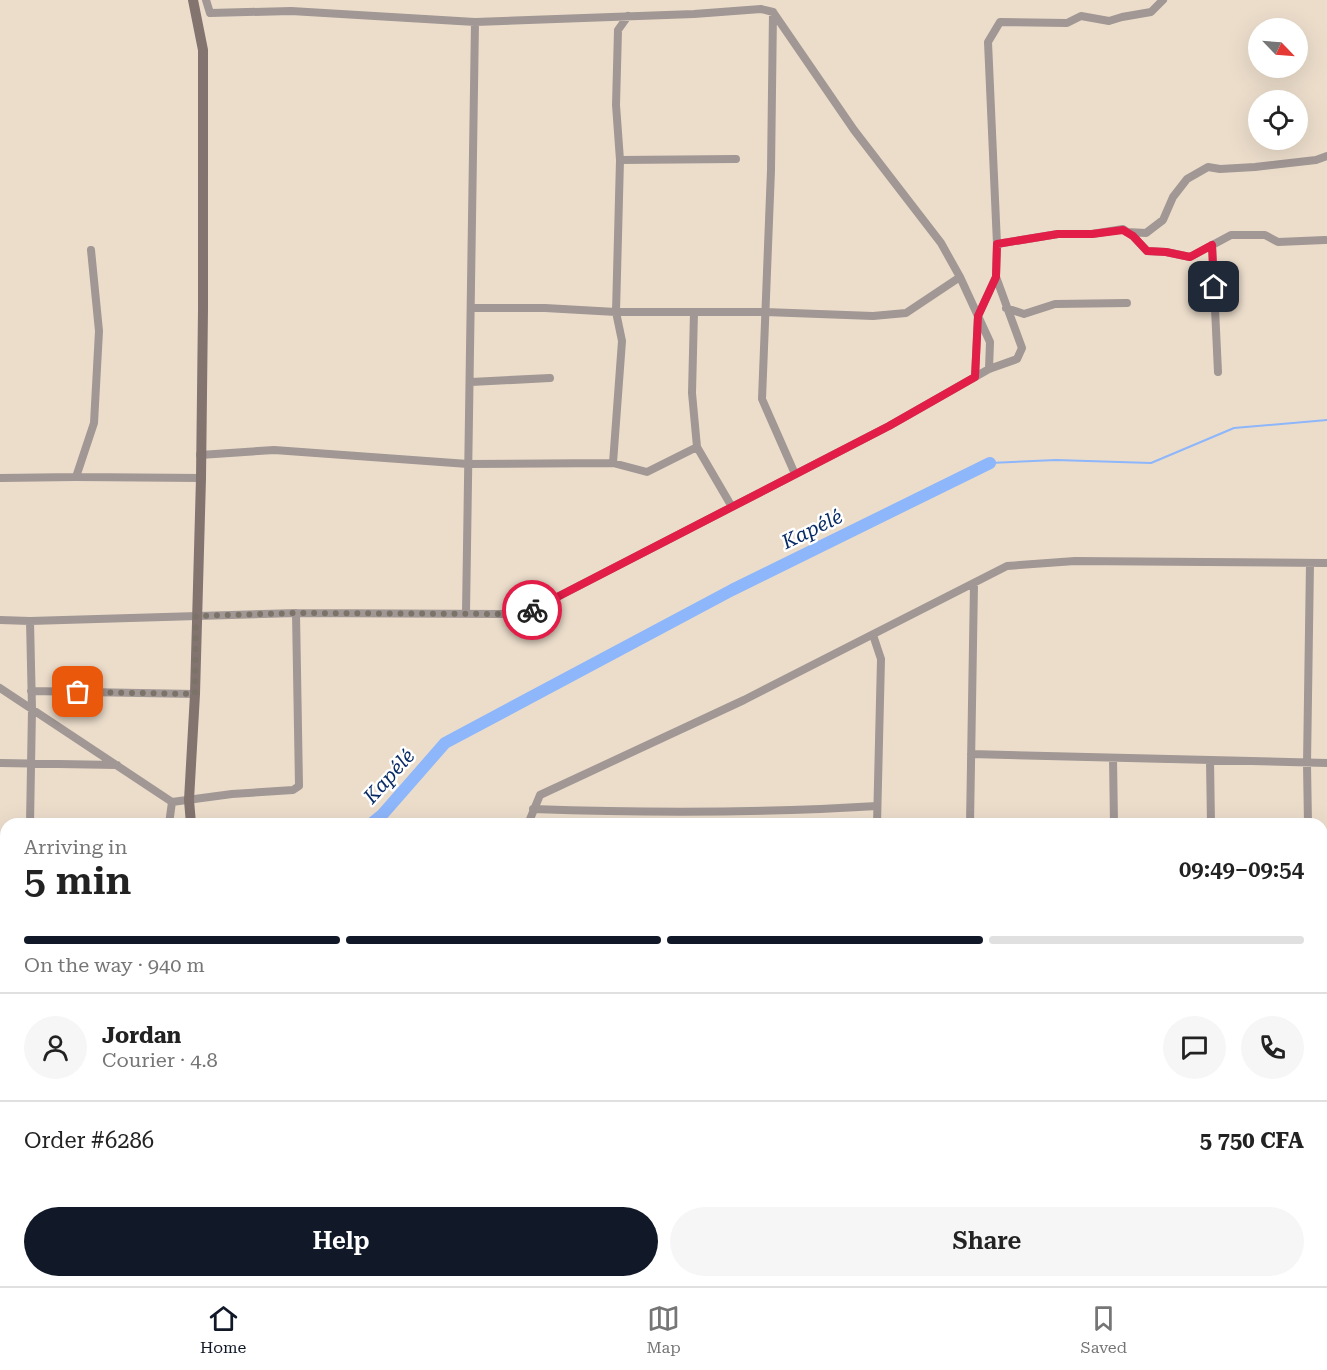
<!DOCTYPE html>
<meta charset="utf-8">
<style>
:root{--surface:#fff;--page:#f6f6f6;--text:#222;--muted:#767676;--line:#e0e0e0;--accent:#111827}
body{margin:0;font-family:"Roboto Serif",serif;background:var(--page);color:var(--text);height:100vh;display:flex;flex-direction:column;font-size:22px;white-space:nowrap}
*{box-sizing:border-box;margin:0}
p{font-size:20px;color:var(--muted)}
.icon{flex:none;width:33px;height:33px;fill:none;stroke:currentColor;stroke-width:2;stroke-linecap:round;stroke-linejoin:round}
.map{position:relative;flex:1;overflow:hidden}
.drawer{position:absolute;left:0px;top:818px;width:1328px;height:470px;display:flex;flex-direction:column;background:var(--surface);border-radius:18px 18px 0 0;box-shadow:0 6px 24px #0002}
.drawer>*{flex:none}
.needle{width:39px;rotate:115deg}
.fabs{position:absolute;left:1248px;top:18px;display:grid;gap:12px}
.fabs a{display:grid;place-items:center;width:60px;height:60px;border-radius:50%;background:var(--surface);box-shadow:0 6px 24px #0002;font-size:30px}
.pin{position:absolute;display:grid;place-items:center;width:51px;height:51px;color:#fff;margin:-26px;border-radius:12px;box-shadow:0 3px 9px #0006}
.courier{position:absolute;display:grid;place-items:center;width:60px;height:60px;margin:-30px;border:4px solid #e11d48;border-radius:50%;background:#fff;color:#222;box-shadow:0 2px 8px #0007}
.summary em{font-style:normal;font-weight:600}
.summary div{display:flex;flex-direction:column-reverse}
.summary{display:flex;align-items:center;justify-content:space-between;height:102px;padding:0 24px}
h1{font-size:39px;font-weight:600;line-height:45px}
.bar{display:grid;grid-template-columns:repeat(4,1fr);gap:9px 6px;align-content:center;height:72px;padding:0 24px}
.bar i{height:8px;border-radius:4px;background:var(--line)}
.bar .active{background:var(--accent)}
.bar p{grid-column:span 4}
.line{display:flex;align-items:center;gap:15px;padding:0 24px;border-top:2px solid var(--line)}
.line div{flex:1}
.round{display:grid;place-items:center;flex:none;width:63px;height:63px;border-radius:32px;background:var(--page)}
.button{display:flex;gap:12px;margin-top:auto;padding:12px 24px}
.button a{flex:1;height:69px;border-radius:36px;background:var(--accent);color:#fff;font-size:24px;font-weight:600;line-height:69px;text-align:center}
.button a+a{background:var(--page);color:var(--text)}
.dock{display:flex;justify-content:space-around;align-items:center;height:84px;border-top:2px solid var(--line);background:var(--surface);font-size:16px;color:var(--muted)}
.dock a{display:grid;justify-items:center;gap:3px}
.dock .active{color:var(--accent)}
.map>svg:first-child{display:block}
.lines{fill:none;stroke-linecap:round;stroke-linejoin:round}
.stream{stroke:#8db6fb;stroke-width:2}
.river{stroke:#8db6fb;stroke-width:12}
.street{stroke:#a19794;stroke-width:8}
.secondary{stroke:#837470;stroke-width:10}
.done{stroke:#7b7268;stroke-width:6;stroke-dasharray:0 10.8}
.route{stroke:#e11d48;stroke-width:8}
.labels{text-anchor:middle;stroke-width:5;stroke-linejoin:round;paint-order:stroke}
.water-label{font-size:20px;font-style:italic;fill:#082b66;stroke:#fff}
</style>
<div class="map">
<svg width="1327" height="1286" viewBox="0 0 1327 1286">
<rect width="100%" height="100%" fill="#ecddcb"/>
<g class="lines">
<!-- stream -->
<path class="stream" d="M 990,463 L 1056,460 L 1151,463 L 1234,428 L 1327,420"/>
<!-- river -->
<path class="river" d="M 371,824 L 382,815 L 445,743 L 732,590 L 990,463
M 0,1165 L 6,1149"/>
<!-- street -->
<path class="street" d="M 206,0 L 210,13 L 291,11 L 475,22 L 694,14 L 761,9 L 773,12 L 854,130 L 941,243 L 960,277 L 990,342 L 989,369
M 773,12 L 771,170 L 762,399 L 795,474
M 620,160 L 736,159
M 1127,232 L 1146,233 L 1163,220 L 1173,197 L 1187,179 L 1208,167 L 1220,169 L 1255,167 L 1316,160 L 1327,156
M 997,244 L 1058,234 L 1092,234 L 1123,229 L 1133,236 L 1147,251 L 1166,252 L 1190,257 L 1231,235 L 1265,235 L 1278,242 L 1325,240
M 1212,245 L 1218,372
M 472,308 L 545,308 L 616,312 L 765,312 L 873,316 L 906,313 L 960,277
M 1006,308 L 1024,314 L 1055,304 L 1127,303
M 694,312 L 692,393 L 697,447 L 732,507
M 975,377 L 978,316 L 996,277
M 471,382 L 550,378
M 200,455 L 274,450 L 468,464 L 613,463 L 647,472 L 697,447
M 613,463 L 622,341 L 616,312 L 620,160 L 616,105 L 618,30 L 628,16
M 76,477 L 94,423 L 99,331 L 91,250
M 0,478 L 76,477 L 201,478
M 466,613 L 475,22
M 0,620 L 30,621 L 296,613 L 502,614 L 530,611 L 889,426 L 989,369 L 1017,359 L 1022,348 L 996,277 L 997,244 L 988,42 L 1000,22 L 1067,23 L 1081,16 L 1109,21 L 1122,17 L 1151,12 L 1163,0
M 30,621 L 32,709 L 30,824
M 873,635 L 881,659 L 877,824
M 0,688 L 172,802 L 232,794 L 293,790 L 299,786 L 296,613
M 31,691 L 195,694
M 971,754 L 1327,763
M 1113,758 L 1114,824
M 1210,761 L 1211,824
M 0,763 L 117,765
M 533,809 C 648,813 763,813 877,806
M 169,824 L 172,802
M 528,824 L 540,795 L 744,700 L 1007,566 L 1075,561 L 1327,563
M 970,824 L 974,584
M 1308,824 L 1307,764 L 1310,563
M 0,840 L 6,840
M 1322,853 L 1327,853
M 0,909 L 6,909
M 0,958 L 6,955
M 0,972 L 6,972
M 1322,1001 L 1327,1001
M 0,1034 L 6,1034
M 1322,1103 L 1327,1103
M 1322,1147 L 1327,1147
M 451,1281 L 452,1286
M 563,1281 L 564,1286
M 701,1281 L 721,1286
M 60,1286 L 62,1281
M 928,1286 L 929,1281
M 996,1286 L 1004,1281"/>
<!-- secondary -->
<path class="secondary" d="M 191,824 L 189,800 L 195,694 L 201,478 L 203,309 L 203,50 L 193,0
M 234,1281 L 234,1286"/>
</g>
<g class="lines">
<!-- done -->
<path class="done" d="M 78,692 L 195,694 L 196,616 L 296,613 L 502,614 L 532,610"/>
<!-- route -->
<path class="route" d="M 532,610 L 889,426 L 975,377 L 978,316 L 996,277 L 997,244 L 1058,234 L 1092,234 L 1123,230 L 1133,236 L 1147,251 L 1166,252 L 1190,257 L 1212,245 L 1214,287"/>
</g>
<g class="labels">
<!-- water labels -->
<g class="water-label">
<text transform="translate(812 529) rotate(-26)" y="7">Kapélé</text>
<text transform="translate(389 776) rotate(-48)" y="7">Kapélé</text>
</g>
</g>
</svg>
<div class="fabs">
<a><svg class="needle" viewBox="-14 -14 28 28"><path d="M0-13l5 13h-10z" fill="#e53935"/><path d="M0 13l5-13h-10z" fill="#767676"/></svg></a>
<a><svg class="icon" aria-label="locate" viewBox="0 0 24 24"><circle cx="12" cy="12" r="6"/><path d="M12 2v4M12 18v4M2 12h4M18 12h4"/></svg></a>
</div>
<div class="pin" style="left:78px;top:692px;background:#ea580c"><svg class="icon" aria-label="bag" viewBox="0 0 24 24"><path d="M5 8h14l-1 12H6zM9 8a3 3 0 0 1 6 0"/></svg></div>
<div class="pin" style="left:1214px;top:287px;background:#1f2937"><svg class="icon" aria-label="home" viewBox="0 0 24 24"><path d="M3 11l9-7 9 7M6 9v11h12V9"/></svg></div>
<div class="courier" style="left:532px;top:610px"><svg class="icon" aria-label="bike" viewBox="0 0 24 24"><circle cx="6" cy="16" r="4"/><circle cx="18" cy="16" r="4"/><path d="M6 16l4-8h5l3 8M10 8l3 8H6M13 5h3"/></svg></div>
<section class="drawer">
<div class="summary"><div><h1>5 min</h1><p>Arriving in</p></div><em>09:49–09:54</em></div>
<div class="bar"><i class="active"></i><i class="active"></i><i class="active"></i><i></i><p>On the way · 940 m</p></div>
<div class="line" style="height:108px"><a class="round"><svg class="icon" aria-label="person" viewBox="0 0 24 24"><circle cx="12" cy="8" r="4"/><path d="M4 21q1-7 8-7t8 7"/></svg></a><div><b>Jordan</b><p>Courier · 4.8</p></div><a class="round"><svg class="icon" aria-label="chat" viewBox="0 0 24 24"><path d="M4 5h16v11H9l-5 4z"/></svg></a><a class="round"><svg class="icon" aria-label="phone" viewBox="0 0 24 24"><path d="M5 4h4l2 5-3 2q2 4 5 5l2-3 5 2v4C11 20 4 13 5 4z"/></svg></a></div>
<div class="line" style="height:78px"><div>Order #6286</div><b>5 750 CFA</b></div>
<div class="button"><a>Help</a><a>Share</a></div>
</section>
</div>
<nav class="dock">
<a class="active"><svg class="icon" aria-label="home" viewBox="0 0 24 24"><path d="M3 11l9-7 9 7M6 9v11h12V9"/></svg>Home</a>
<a><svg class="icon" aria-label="map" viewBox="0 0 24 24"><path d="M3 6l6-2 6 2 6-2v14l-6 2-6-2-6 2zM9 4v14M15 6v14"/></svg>Map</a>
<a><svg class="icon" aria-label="saved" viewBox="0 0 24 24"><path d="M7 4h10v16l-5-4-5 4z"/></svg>Saved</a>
</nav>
